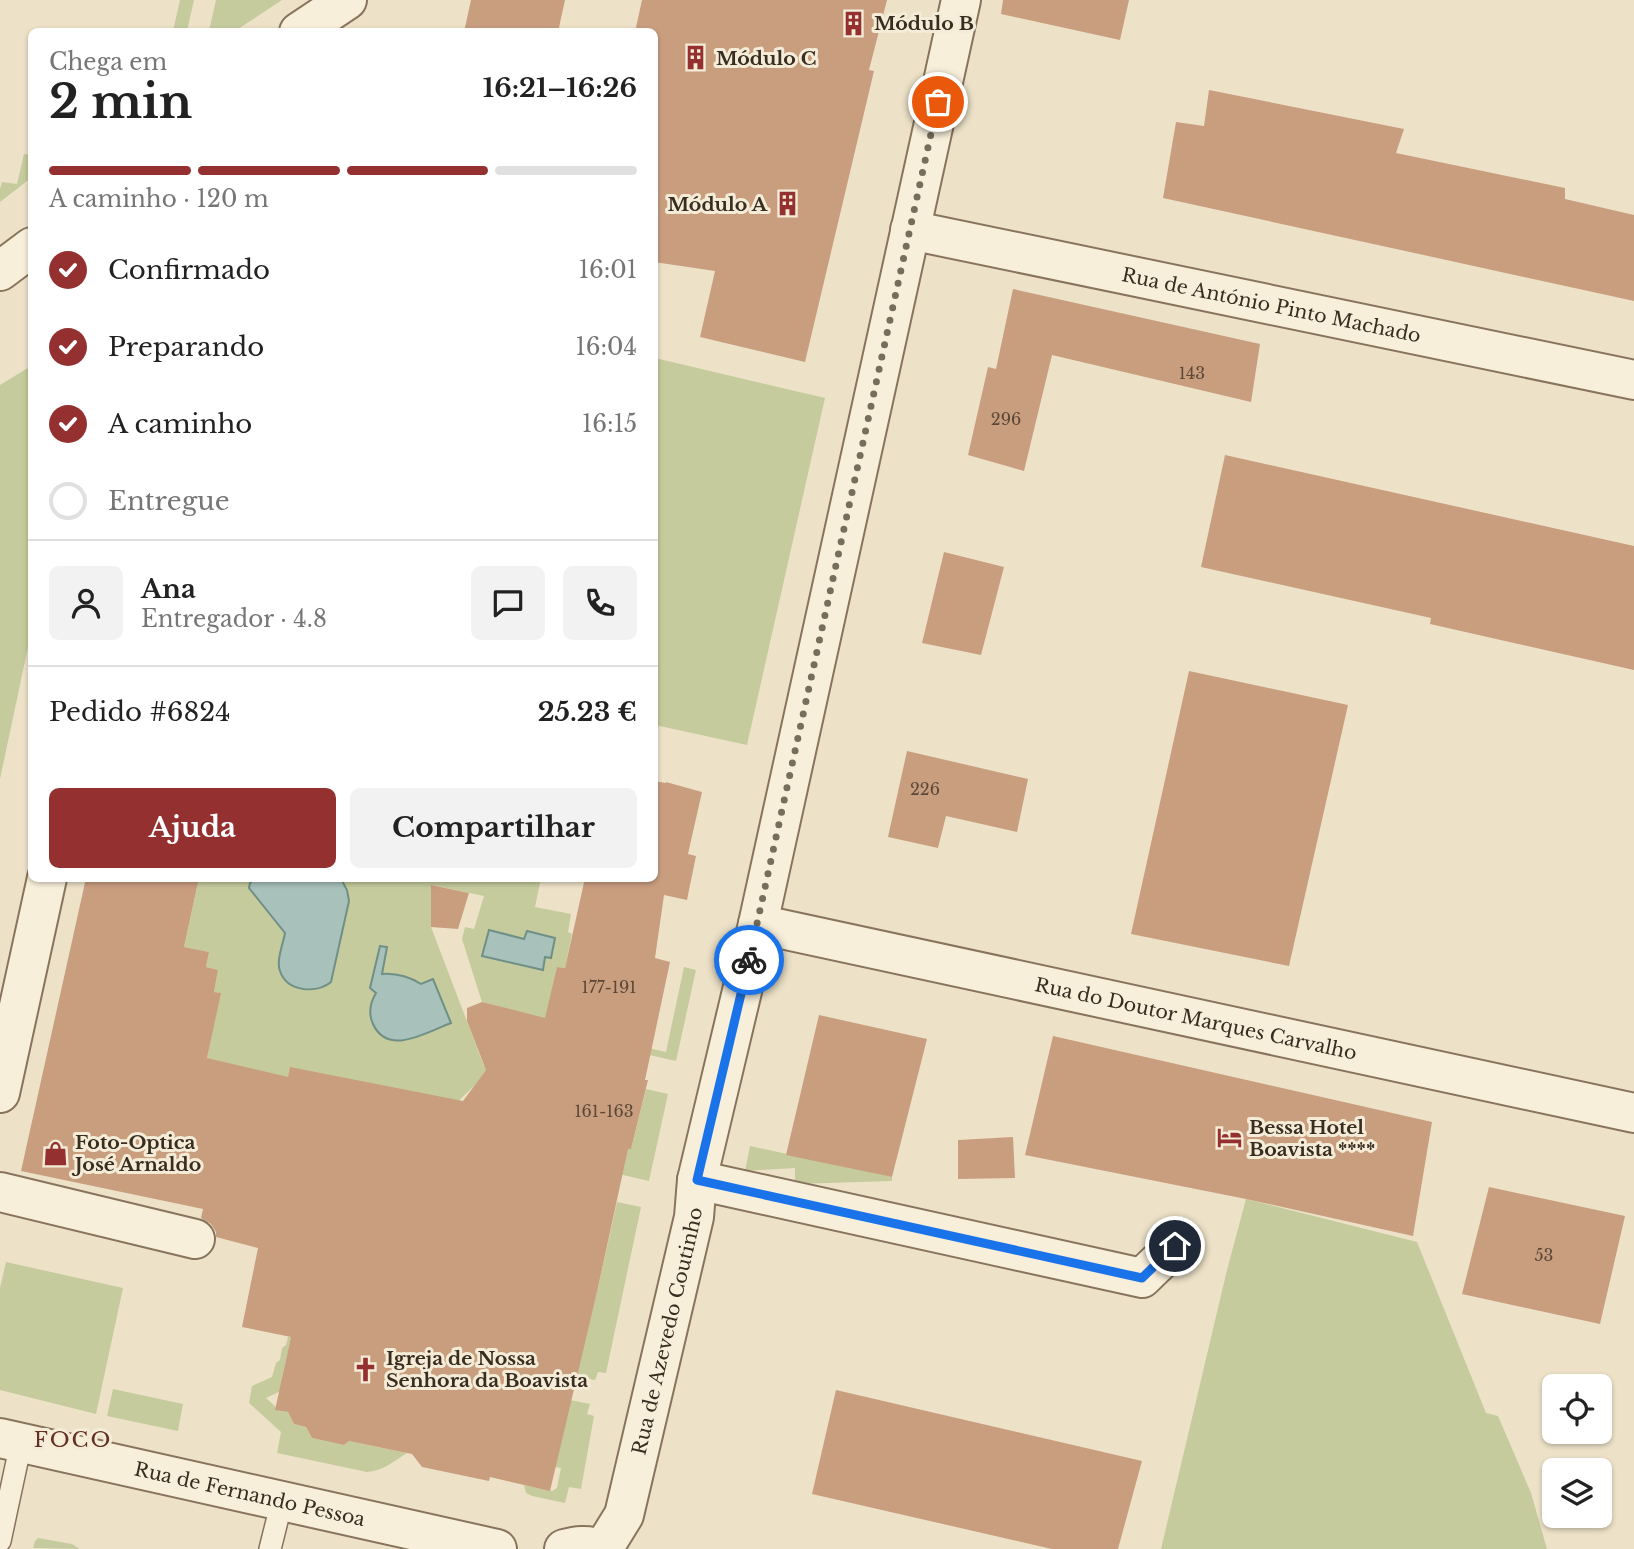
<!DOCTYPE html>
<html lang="pt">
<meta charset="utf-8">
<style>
:root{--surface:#fff;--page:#f2f2f2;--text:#222;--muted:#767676;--line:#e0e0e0;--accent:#953030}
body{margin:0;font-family:"Libre Baskerville",serif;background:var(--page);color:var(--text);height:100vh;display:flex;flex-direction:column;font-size:26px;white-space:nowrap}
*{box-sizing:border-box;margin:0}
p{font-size:23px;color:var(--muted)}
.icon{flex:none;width:38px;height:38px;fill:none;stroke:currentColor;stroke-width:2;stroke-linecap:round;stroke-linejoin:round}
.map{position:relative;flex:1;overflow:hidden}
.sheet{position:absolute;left:28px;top:28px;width:630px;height:854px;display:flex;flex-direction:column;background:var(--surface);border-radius:10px;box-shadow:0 2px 5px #0004}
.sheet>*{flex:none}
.fabs{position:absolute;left:1542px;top:1374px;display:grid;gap:14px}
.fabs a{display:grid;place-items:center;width:70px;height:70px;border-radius:10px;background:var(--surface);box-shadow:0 2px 5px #0004;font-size:35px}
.pin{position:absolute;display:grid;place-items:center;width:60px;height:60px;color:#fff;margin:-30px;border:4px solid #fff;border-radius:50%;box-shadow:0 2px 7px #0007}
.courier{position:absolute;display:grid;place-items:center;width:70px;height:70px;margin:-35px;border:5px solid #1a73e8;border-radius:50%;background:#fff;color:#222;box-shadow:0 2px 9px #0007}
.overview em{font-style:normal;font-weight:800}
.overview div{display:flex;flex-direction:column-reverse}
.overview{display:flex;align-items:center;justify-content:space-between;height:119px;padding:0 21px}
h1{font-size:46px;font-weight:800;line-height:52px}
.bar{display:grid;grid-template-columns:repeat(4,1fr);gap:10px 7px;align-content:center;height:84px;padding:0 21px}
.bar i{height:9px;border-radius:5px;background:var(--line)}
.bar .current{background:var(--accent)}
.bar p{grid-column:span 4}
.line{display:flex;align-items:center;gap:18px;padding:0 21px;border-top:2px solid var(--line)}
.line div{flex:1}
.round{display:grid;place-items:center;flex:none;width:74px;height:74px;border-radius:10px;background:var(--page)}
ol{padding:0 21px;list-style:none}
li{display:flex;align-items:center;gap:21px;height:77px}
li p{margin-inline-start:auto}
li .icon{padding:7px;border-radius:50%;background:var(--accent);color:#fff;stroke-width:4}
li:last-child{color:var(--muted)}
li i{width:38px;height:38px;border:4px solid var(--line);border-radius:50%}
.button{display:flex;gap:14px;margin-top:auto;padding:14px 21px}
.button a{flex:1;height:80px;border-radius:10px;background:var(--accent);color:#fff;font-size:28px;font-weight:800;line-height:80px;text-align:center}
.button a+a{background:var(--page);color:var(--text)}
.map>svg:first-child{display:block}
.green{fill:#c5cb9c}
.water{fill:#a8c1ba;stroke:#6f8f87;stroke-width:2}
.building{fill:#c99e7f}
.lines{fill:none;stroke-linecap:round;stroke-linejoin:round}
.lane-casing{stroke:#88745d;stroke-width:24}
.street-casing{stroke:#88745d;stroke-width:42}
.lane{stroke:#f8efdb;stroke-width:21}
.street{stroke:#f8efdb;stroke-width:38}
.done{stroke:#786c5b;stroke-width:7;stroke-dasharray:0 12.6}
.route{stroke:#1a73e8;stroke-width:9}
.labels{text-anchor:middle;stroke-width:6;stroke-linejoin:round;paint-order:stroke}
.number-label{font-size:16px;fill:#5d4838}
.poi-label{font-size:19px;font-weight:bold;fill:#392c20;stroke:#f4ecd7;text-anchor:start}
.street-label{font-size:19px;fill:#392c20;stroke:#f4ecd7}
.neighbourhood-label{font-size:21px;letter-spacing:2px;fill:#643022;stroke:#f4ecd7}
</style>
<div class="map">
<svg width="1634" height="1549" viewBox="0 0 1634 1549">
<rect width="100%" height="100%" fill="#ede2c8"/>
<!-- green -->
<path class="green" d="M 180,0 L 194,0 L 187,31 L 173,31 Z
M 216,0 L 282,0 L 235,31 L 209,31 Z
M 24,154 L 31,155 L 31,178 L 0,202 L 0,189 L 2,182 L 17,184 Z
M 655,358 L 825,398 L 747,745 L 655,725 Z
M 31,366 L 31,633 L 0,779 L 0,385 Z
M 541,878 L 535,907 L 571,914 L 568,932 L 572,934 L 565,968 L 557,967 L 547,1024 L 666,1052 L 684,967 L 696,970 L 676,1061 L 494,1020 L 497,1006 L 482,1002 L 462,939 L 465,927 L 474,929 L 484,896 L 432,885 L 431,927 L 484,1066 L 490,1065 L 474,1086 L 445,1114 L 284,1094 L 207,1058 L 220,993 L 214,992 L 218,970 L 206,967 L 209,952 L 184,947 L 199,879 Z
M 646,1089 L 668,1094 L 649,1181 L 533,1154 L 564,1135 L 631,1149 Z
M 750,1146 L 892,1177 L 892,1181 L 795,1184 L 795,1168 L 745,1171 Z
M 1246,1199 L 1417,1242 L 1486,1413 L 1498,1416 L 1531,1493 L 1547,1549 L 1161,1549 L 1227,1270 Z
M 617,1202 L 641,1207 L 606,1373 L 598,1372 L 595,1380 L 576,1376 L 597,1292 Z
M 6,1262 L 123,1288 L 96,1414 L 0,1390 L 0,1288 Z
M 288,1337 L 291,1337 L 282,1378 L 285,1383 L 283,1390 L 266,1398 L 280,1411 L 288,1412 L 294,1424 L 306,1427 L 312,1438 L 344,1445 L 349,1441 L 407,1453 C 394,1461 383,1471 367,1472 L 277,1453 L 281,1432 L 249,1403 L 252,1386 L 272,1377 L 276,1363 L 280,1360 L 282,1348 L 286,1345 Z
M 113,1389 L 183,1404 L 178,1431 L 107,1416 Z
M 570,1400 L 590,1404 L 587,1414 L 594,1416 L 581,1489 L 569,1487 L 565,1503 L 532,1496 L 526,1493 L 524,1485 L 552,1491 L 557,1488 L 561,1468 L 555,1467 Z
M 38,1538 L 72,1544 L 80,1549 L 33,1548 L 35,1541 Z"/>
<!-- water -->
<path class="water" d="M 254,879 L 341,879 L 347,890 L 349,901 L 331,982 C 316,994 287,992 280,971 C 276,961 283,944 285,933 L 249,888 L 250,883 Z
M 489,930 L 524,939 L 527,931 L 555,938 L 551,958 L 545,957 L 543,970 L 482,956 Z
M 380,946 L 387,947 L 382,974 C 397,973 408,976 421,984 L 433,979 L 451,1023 C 427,1032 388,1057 373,1024 C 368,1013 370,1003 376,993 L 370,988 Z"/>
<!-- building -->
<path class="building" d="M 471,0 L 565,0 L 558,32 L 464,32 Z
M 642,0 L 887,0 L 869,70 L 874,71 L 805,362 L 700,337 L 715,271 L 654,262 L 654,32 L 635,32 Z
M 1003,0 L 1129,0 L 1120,40 L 1001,14 Z
M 1209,90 L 1404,129 L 1396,153 L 1565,188 L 1565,199 L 1634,215 L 1634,301 L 1163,198 L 1176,122 L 1204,126 Z
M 1013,289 L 1260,344 L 1251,402 L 1052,355 L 1024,471 L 968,455 L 988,367 L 996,369 Z
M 1225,455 L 1634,546 L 1634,670 L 1430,624 L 1431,618 L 1201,567 Z
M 944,552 L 1004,567 L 981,655 L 922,643 Z
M 1189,671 L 1348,705 L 1289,966 L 1131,934 Z
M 907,751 L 1028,779 L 1017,832 L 946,816 L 938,848 L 888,837 Z
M 654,781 L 666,783 L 666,782 L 702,792 L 688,854 L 696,856 L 687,900 L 664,895 L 655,958 L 670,962 L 645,1080 L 648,1080 L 631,1149 L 628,1149 L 597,1292 L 550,1491 L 490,1477 L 489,1481 L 422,1467 L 412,1454 L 349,1441 L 344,1445 L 312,1438 L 306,1427 L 294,1424 L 288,1412 L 275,1410 L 291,1337 L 242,1327 L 258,1248 L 216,1237 L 216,1232 L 211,1224 L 201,1218 L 203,1209 L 21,1171 L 86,878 L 199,878 L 184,947 L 209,952 L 206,967 L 218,970 L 214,992 L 221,993 L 207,1058 L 288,1077 L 290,1067 L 463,1101 L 486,1070 L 467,1021 L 467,1008 L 482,1002 L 545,1018 L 557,967 L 565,968 L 585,878 L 654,878 Z
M 431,885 L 469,893 L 458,929 L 431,927 Z
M 819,1015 L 927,1039 L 892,1177 L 786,1155 Z
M 1053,1036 L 1432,1122 L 1413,1236 L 1246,1199 L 1025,1155 Z
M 1013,1137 L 1015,1178 L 958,1179 L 958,1140 Z
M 1489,1187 L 1625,1216 L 1600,1324 L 1462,1294 Z
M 836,1390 L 1142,1461 L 1118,1549 L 1052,1549 L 812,1494 Z"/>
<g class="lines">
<defs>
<path id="lane" d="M 0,1541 L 21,1443
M 270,1549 L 282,1501"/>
<g id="street">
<path d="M 299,32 L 347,0"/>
<path id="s1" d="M 910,230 L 1634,380"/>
<path d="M 0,271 L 32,247"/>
<path id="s2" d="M 758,924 L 1634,1113"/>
<path d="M 0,1093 L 47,878"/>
<path d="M 697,1180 L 1142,1278 L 1175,1246"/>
<path d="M 0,1192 L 195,1239"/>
<path id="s3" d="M 0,1438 L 497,1549"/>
<path d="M 564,1549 C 576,1546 588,1544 599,1549"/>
<path id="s4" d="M 603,1549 L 624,1515 L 694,1217 L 697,1180 L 758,924 L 961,0"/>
</g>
</defs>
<!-- lane casing -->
<use href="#lane" class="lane-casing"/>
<!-- street casing -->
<use href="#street" class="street-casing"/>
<!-- lane -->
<use href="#lane" class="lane"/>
<!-- street -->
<use href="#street" class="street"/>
</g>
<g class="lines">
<!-- done -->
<path class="done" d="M 749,960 L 938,102"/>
<!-- route -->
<path class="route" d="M 749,960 L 697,1180 L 1142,1278 L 1175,1246"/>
</g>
<!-- icons -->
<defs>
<symbol id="building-bare" viewBox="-9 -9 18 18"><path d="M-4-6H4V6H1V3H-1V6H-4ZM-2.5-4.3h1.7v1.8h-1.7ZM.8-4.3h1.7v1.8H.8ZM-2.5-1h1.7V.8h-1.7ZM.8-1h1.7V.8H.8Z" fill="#953030" stroke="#f4ecd7" stroke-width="2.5" paint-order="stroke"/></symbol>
<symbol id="hotel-bare" viewBox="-9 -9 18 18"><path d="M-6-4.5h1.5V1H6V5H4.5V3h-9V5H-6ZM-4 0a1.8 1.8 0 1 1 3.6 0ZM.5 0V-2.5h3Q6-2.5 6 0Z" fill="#953030" stroke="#f4ecd7" stroke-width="2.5" paint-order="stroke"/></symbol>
<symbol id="shop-bare" viewBox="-9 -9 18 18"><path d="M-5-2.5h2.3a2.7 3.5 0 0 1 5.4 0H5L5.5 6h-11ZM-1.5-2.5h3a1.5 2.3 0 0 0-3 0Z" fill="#953030" stroke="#f4ecd7" stroke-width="2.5" paint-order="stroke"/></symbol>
<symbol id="church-bare" viewBox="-9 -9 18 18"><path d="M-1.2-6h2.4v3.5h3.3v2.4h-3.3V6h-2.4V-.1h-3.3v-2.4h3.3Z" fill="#953030" stroke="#f4ecd7" stroke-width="2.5" paint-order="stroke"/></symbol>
</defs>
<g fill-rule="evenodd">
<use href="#building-bare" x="836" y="6" width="35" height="35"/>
<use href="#building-bare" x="678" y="40" width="35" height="35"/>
<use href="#building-bare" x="770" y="186" width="35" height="35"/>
<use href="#hotel-bare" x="1212" y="1120" width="35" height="35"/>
<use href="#shop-bare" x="38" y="1136" width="35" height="35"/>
<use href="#church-bare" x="348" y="1352" width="35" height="35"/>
</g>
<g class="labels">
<!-- number labels -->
<g class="number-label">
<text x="1192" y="379">143</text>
<text x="1006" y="425">296</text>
<text x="925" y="795">226</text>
<text x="609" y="993">177-191</text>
<text x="604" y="1117">161-163</text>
<text x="1544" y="1261">53</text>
</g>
<!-- poi labels -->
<g class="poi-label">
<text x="874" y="30">Módulo B</text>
<text x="716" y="65">Módulo C</text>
<text x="767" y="211" text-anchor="end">Módulo A</text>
<text x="1249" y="1134">Bessa Hotel<tspan x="1249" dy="22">Boavista ****</tspan></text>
<text x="75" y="1149">Foto-Optica<tspan x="75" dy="22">José Arnaldo</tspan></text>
<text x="386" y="1365">Igreja de Nossa<tspan x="386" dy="22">Senhora da Boavista</tspan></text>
</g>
<!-- street labels -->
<g class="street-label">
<text dy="7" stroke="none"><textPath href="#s1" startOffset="369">Rua de António Pinto Machado</textPath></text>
<text dy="7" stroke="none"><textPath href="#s2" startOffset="448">Rua do Doutor Marques Carvalho</textPath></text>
<text dy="7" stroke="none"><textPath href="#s4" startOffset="229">Rua de Azevedo Coutinho</textPath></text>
<text dy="7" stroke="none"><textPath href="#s3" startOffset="256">Rua de Fernando Pessoa</textPath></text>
</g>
<!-- neighbourhood labels -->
<g class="neighbourhood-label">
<text x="73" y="1447">FOCO</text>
</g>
</g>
</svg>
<div class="fabs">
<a><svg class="icon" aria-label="locate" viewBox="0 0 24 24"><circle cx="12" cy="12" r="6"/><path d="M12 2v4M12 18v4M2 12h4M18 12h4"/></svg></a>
<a><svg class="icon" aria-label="layers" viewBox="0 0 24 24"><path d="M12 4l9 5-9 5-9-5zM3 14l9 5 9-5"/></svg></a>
</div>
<div class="pin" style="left:938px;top:102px;background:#ea580c"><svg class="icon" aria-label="bag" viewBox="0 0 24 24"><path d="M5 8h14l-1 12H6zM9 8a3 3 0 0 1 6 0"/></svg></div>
<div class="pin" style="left:1175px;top:1246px;background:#1f2937"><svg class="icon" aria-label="home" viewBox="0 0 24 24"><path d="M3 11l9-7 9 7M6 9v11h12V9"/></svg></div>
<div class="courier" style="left:749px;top:960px"><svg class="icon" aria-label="bike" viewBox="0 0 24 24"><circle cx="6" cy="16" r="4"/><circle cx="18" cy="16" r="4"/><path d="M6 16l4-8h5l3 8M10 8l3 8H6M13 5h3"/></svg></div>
<section class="sheet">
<div class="overview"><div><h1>2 min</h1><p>Chega em</p></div><em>16:21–16:26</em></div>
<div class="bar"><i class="current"></i><i class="current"></i><i class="current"></i><i></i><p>A caminho · 120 m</p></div>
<ol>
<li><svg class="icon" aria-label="check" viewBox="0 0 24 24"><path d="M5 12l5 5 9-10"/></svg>Confirmado<p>16:01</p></li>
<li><svg class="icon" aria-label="check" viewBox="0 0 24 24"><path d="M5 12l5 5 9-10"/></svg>Preparando<p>16:04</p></li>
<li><svg class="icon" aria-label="check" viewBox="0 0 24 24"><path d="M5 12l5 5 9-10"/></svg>A caminho<p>16:15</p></li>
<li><i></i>Entregue</li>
</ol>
<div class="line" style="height:126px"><a class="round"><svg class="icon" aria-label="person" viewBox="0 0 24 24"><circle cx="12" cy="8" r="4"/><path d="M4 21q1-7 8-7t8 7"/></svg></a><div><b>Ana</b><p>Entregador · 4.8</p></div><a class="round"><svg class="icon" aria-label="chat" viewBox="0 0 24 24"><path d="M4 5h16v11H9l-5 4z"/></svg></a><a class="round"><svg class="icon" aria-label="phone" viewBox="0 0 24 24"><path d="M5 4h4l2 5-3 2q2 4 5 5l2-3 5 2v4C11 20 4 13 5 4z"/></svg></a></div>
<div class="line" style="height:91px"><div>Pedido #6824</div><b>25.23 €</b></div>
<div class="button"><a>Ajuda</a><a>Compartilhar</a></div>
</section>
</div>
